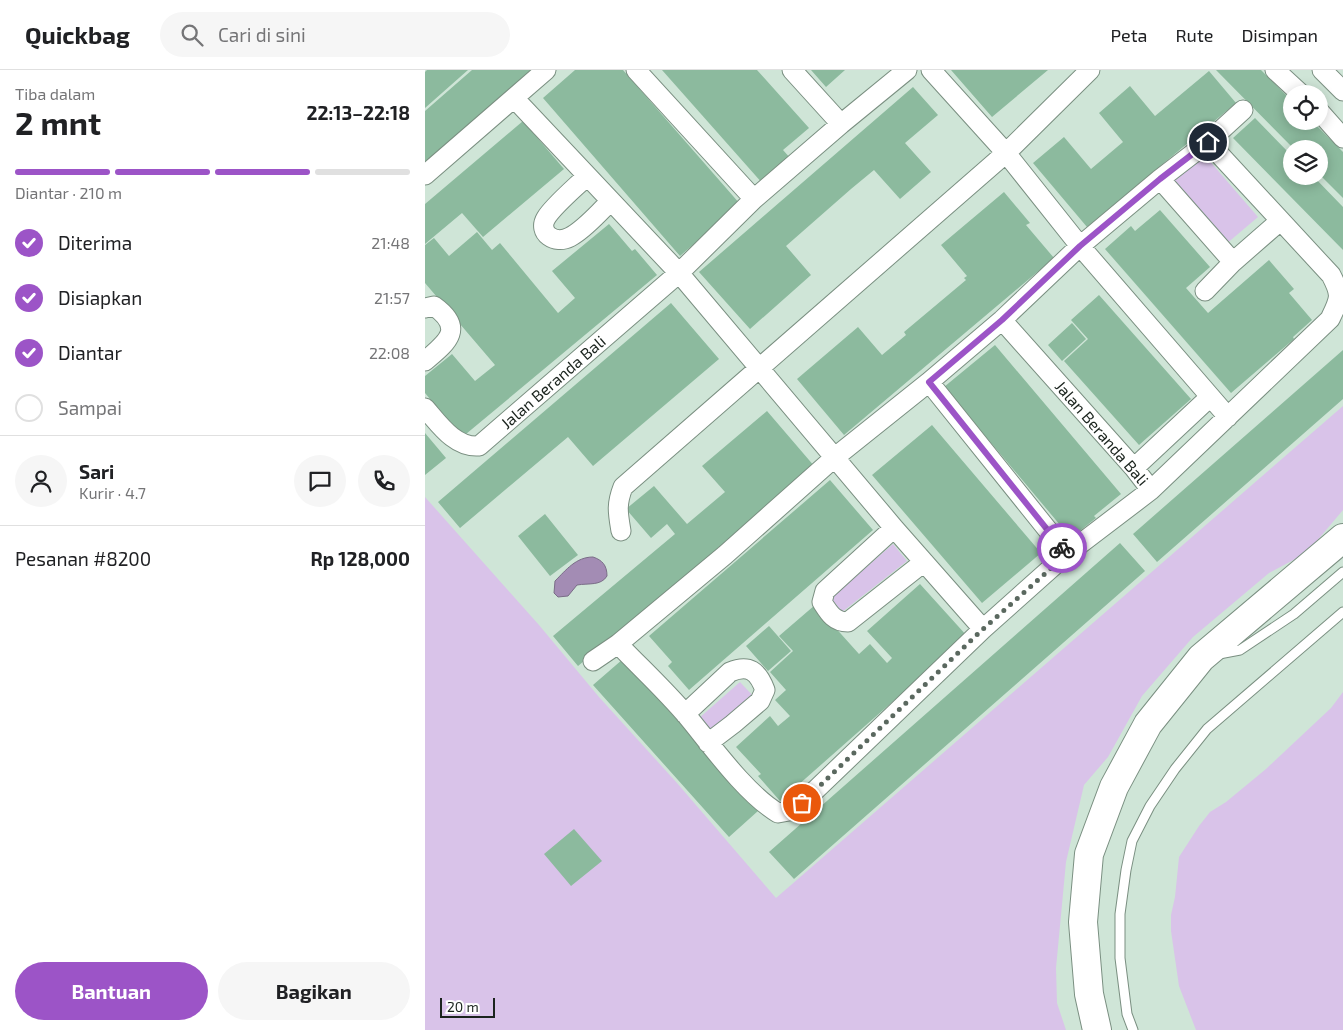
<!DOCTYPE html>
<html lang="id">
<meta charset="utf-8">
<style>
:root{--surface:#fff;--page:#f6f6f6;--text:#202124;--muted:#757577;--line:#e0e0e0;--accent:#9c54c7}
body{margin:0;font-family:"Exo 2",sans-serif;background:var(--page);color:var(--text);height:100vh;display:flex;flex-direction:column;font-size:19px;white-space:nowrap}
*{box-sizing:border-box;margin:0}
p{font-size:16px;color:var(--muted)}
.icon{flex:none;width:28px;height:28px;fill:none;stroke:currentColor;stroke-width:2;stroke-linecap:round;stroke-linejoin:round}
.map{position:relative;flex:1;overflow:hidden}
.details{display:flex;flex-direction:column;background:var(--surface);width:425px}
.details>*{flex:none}
.controls{position:absolute;left:858px;top:15px;display:grid;gap:10px}
.controls a{display:grid;place-items:center;width:45px;height:45px;border-radius:50%;background:var(--surface);box-shadow:0 2px 12px #0003;font-size:25px}
.scale{position:absolute;left:15px;bottom:12px;width:55px;box-sizing:border-box;padding-left:5px;border:2px solid #1b241e;border-top:0;font-size:14px;line-height:18px;white-space:nowrap;color:#1b241e;-webkit-text-stroke:4px #fff;paint-order:stroke}
.pin{position:absolute;display:grid;place-items:center;width:42px;height:42px;color:#fff;margin:-21px;border:2px solid #fff;border-radius:50%;box-shadow:0 1px 5px #0007}
.courier{position:absolute;display:grid;place-items:center;width:50px;height:50px;margin:-25px;border:4px solid #9c54c7;border-radius:50%;background:#fff;color:#222;box-shadow:0 1px 6px #0007}
.summary em{font-style:normal;font-weight:700}
.summary div{display:flex;flex-direction:column-reverse}
.summary{display:flex;align-items:center;justify-content:space-between;height:85px;padding:0 15px}
h1{font-size:32px;font-weight:700;line-height:38px}
.bar{display:grid;grid-template-columns:repeat(4,1fr);gap:8px 5px;align-content:center;height:60px;padding:0 15px}
.bar i{height:6px;border-radius:4px;background:var(--line)}
.bar .current{background:var(--accent)}
.bar p{grid-column:span 4}
.line{display:flex;align-items:center;gap:12px;padding:0 15px;border-top:1px solid var(--line)}
.line div{flex:1}
.round{display:grid;place-items:center;flex:none;width:52px;height:52px;border-radius:26px;background:var(--page)}
ol{padding:0 15px;list-style:none}
li{display:flex;align-items:center;gap:15px;height:55px}
li p{margin-inline-start:auto}
li .icon{padding:5px;border-radius:50%;background:var(--accent);color:#fff;stroke-width:4}
li:last-child{color:var(--muted)}
li i{width:28px;height:28px;border:2px solid var(--line);border-radius:50%}
.button{display:flex;gap:10px;margin-top:auto;padding:10px 15px}
.button a{flex:1;height:58px;border-radius:30px;background:var(--accent);color:#fff;font-size:20px;font-weight:700;line-height:58px;text-align:center}
.button a+a{background:var(--page);color:var(--text)}
header{display:flex;align-items:center;gap:30px;box-sizing:border-box;height:70px;padding:0 25px;background:var(--surface);border-bottom:1px solid var(--line)}
header strong{font-size:24px}
nav{display:flex;gap:28px;margin-inline-start:auto;font-size:18px}
.search{width:350px;height:45px;background:var(--page);display:flex;align-items:center;gap:12px;box-sizing:border-box;padding:0 18px;border-radius:28px;color:var(--muted);font-size:19px}
main{display:flex;flex:1;min-height:0}
.map>svg:first-child{display:block}
.green{fill:#d9c3e9}
.water{fill:#a38cb4;stroke:#7a6d87}
.building{fill:#8cba9e}
.lines{fill:none;stroke-linecap:round;stroke-linejoin:round}
.service-casing{stroke:#7a8f81;stroke-width:11}
.minor-casing{stroke:#7a8f81;stroke-width:21}
.primary-casing{stroke:#7a8f81;stroke-width:30}
.service{stroke:#fff;stroke-width:9}
.minor{stroke:#fff;stroke-width:19}
.primary{stroke:#fff;stroke-width:28}
.done{stroke:#5a685f;stroke-width:5;stroke-dasharray:0 9}
.route{stroke:#9c54c7;stroke-width:6}
.labels{text-anchor:middle;stroke-width:4;stroke-linejoin:round;paint-order:stroke}
.street-label{font-size:16px;fill:#1b241e;stroke:#fff}
</style>
<header>
<strong>Quickbag</strong>
<div class="search"><svg class="icon" aria-label="search" viewBox="0 0 24 24"><circle cx="10" cy="10" r="6"/><path d="M15 15l6 6"/></svg>Cari di sini</div>
<nav><a>Peta</a><a>Rute</a><a>Disimpan</a></nav>
</header>
<main>
<section class="details">
<div class="summary"><div><h1>2 mnt</h1><p>Tiba dalam</p></div><em>22:13–22:18</em></div>
<div class="bar"><i class="current"></i><i class="current"></i><i class="current"></i><i></i><p>Diantar · 210 m</p></div>
<ol>
<li><svg class="icon" aria-label="check" viewBox="0 0 24 24"><path d="M5 12l5 5 9-10"/></svg>Diterima<p>21:48</p></li>
<li><svg class="icon" aria-label="check" viewBox="0 0 24 24"><path d="M5 12l5 5 9-10"/></svg>Disiapkan<p>21:57</p></li>
<li><svg class="icon" aria-label="check" viewBox="0 0 24 24"><path d="M5 12l5 5 9-10"/></svg>Diantar<p>22:08</p></li>
<li><i></i>Sampai</li>
</ol>
<div class="line" style="height:90px"><a class="round"><svg class="icon" aria-label="person" viewBox="0 0 24 24"><circle cx="12" cy="8" r="4"/><path d="M4 21q1-7 8-7t8 7"/></svg></a><div><b>Sari</b><p>Kurir · 4.7</p></div><a class="round"><svg class="icon" aria-label="chat" viewBox="0 0 24 24"><path d="M4 5h16v11H9l-5 4z"/></svg></a><a class="round"><svg class="icon" aria-label="phone" viewBox="0 0 24 24"><path d="M5 4h4l2 5-3 2q2 4 5 5l2-3 5 2v4C11 20 4 13 5 4z"/></svg></a></div>
<div class="line" style="height:65px"><div>Pesanan #8200</div><b>Rp 128,000</b></div>
<div class="button"><a>Bantuan</a><a>Bagikan</a></div>
</section>
<div class="map">
<svg width="918" height="960" viewBox="0 0 918 960">
<rect width="100%" height="100%" fill="#cfe5d7"/>
<!-- green -->
<path class="green" d="M 776,81 L 833,147 L 800,175 L 743,110 Z
M 918,336 L 918,440 L 885,479 L 874,487 L 844,503 L 768,567 L 717,626 L 683,687 L 659,715 L 641,792 L 631,898 L 632,933 L 641,960 L 0,960 L 0,427 L 114,555 L 174,627 L 252,713 L 351,828 Z
M 468,474 L 482,491 L 417,542 L 406,528 Z
M 315,612 L 329,627 L 286,664 L 273,649 Z
M 918,622 L 918,960 L 771,960 L 754,916 L 746,861 L 746,845 L 750,827 L 754,787 L 774,756 L 785,742 L 801,732 L 841,699 L 906,638 Z"/>
<!-- water -->
<path class="water" d="M 168,487 C 177,490 182,495 182,506 C 176,516 164,513 152,515 L 143,526 L 133,527 L 129,523 L 130,511 C 141,500 151,487 168,487 Z"/>
<!-- building -->
<path class="building" d="M 2,0 L 43,0 L 0,38 L 0,2 Z
M 47,0 L 107,0 L 0,92 L 0,41 Z
M 150,0 L 198,0 L 315,134 L 255,186 L 118,28 Z
M 237,0 L 332,0 L 384,58 L 358,80 L 366,89 L 338,114 Z
M 386,0 L 420,0 L 401,17 Z
M 526,0 L 623,0 L 567,47 Z
M 791,0 L 836,0 L 866,30 L 866,51 L 887,51 L 918,82 L 918,128 L 894,104 L 894,79 L 869,79 Z
M 784,1 L 811,33 L 662,157 L 608,93 L 639,67 L 666,99 L 698,72 L 674,43 L 705,16 L 730,46 Z
M 488,17 L 513,45 L 480,73 L 506,102 L 475,129 L 449,100 L 426,119 L 361,176 L 386,205 L 325,259 L 274,202 Z
M 830,48 L 866,85 L 866,106 L 888,106 L 918,137 L 918,180 L 808,68 Z
M 98,51 L 139,99 L 58,167 L 37,143 L 0,174 L 0,134 Z
M 579,122 L 605,153 L 601,155 L 629,188 L 419,365 L 372,309 L 433,257 L 457,285 L 481,265 L 479,262 L 541,210 L 539,208 L 542,206 L 516,175 Z
M 735,140 L 785,197 L 761,218 L 783,243 L 844,190 L 869,219 L 864,223 L 887,250 L 868,267 L 869,269 L 806,323 L 680,179 L 706,156 L 710,161 Z
M 184,154 L 207,181 L 210,179 L 232,205 L 35,369 L 13,343 L 15,341 L 0,323 L 0,306 L 27,284 L 50,311 L 70,295 L 0,213 L 0,175 L 9,168 L 24,186 L 52,162 L 67,180 L 75,173 L 133,243 L 150,228 L 127,201 Z
M 674,225 L 766,329 L 714,375 L 639,291 L 663,269 L 646,250 Z
M 246,233 L 294,289 L 168,396 L 143,367 L 35,458 L 13,432 Z
M 647,253 L 661,269 L 637,291 L 623,275 Z
M 570,275 L 696,424 L 669,446 L 671,448 L 646,468 L 519,317 Z
M 918,280 L 918,329 L 732,492 L 708,464 Z
M 342,341 L 390,397 L 153,596 L 128,566 L 250,464 L 242,454 L 226,468 L 201,439 L 229,416 L 262,454 L 300,422 L 277,396 Z
M 507,355 L 616,483 L 557,533 L 447,405 Z
M 0,363 L 21,388 L 0,405 Z
M 405,410 L 448,460 L 264,620 L 243,596 L 247,592 L 224,566 Z
M 120,444 L 153,485 L 125,506 L 93,466 Z
M 695,473 L 720,501 L 369,809 L 344,782 Z
M 495,514 L 542,566 L 355,731 L 333,706 L 336,704 L 311,677 L 345,646 L 353,656 L 365,646 L 350,630 L 361,620 L 345,602 L 368,581 L 354,566 L 390,535 L 434,584 L 445,574 L 462,593 L 467,588 L 442,561 Z
M 344,556 L 366,581 L 343,601 L 321,576 Z
M 198,589 L 333,741 L 304,767 L 168,615 Z
M 149,759 L 177,791 L 146,816 L 119,784 Z"/>
<g class="lines">
<defs>
<path id="service" d="M 794,584 L 815,580 L 869,544 L 918,502
M 708,960 L 702,944 L 695,888 L 695,844 L 701,800 L 707,771 L 725,736 L 750,699 L 782,659 L 918,542"/>
<path id="minor" d="M 211,0 L 329,129
M 367,0 L 416,54
M 506,0 L 581,83 L 655,176 L 803,347
M 850,0 L 876,24
M 897,0 L 918,21
M 89,28 L 254,203 L 469,458 L 558,559
M 894,41 L 918,68
M 0,105 L 121,0
M 162,106 C 152,116 128,136 121,148 C 112,163 130,175 145,167 C 160,159 173,143 185,132
M 735,109 L 808,192
M 780,221 L 808,192 L 855,151
M 0,238 L 9,236 C 41,259 21,273 0,291
M 577,250 L 709,398 L 726,420
M 0,338 C 14,354 30,378 54,376 L 254,203 L 329,129 L 416,54 L 482,0
M 709,398 L 785,327
M 469,458 L 400,521 L 397,532 C 404,543 409,552 423,552 L 499,492
M 196,461 C 193,443 191,435 198,417 L 581,83 L 665,0
M 642,484 L 726,420 L 905,249 C 915,228 917,226 906,205 L 783,72
M 193,574 C 216,598 241,621 262,646 C 286,675 321,724 353,743 L 364,741 L 377,733 L 558,559 L 642,484 L 504,312
M 168,591 L 193,574 L 300,485 L 409,388 L 504,312 L 577,250 L 655,176 L 735,109 L 783,72 L 818,40
M 260,644 L 305,602 C 324,594 333,601 340,620 L 335,631 L 308,654 L 283,673"/>
<path id="primary" d="M 672,960 L 664,924 L 658,852 L 664,784 L 689,717 L 723,654 L 776,588 L 918,468"/>
</defs>
<!-- service casing -->
<use href="#service" class="service-casing"/>
<!-- minor casing -->
<use href="#minor" class="minor-casing"/>
<!-- primary casing -->
<use href="#primary" class="primary-casing"/>
<!-- service -->
<use href="#service" class="service"/>
<!-- minor -->
<use href="#minor" class="minor"/>
<!-- primary -->
<use href="#primary" class="primary"/>
</g>
<g class="lines">
<!-- done -->
<path class="done" d="M 377,733 L 558,559 L 642,484 L 637,478"/>
<!-- route -->
<path class="route" d="M 637,478 L 504,312 L 577,250 L 655,176 L 735,109 L 783,72"/>
</g>
<g class="labels">
<!-- street labels -->
<g class="street-label">
<text transform="translate(128 312) rotate(-41)" y="6">Jalan Beranda Bali</text>
<text transform="translate(677 363) rotate(49)" y="6">Jalan Beranda Bali</text>
</g>
</g>
</svg>
<div class="controls">
<a><svg class="icon" aria-label="locate" viewBox="0 0 24 24"><circle cx="12" cy="12" r="6"/><path d="M12 2v4M12 18v4M2 12h4M18 12h4"/></svg></a>
<a><svg class="icon" aria-label="layers" viewBox="0 0 24 24"><path d="M12 4l9 5-9 5-9-5zM3 14l9 5 9-5"/></svg></a>
</div>
<div class="scale">20 m</div>
<div class="pin" style="left:377px;top:733px;background:#ea580c"><svg class="icon" aria-label="bag" viewBox="0 0 24 24"><path d="M5 8h14l-1 12H6zM9 8a3 3 0 0 1 6 0"/></svg></div>
<div class="pin" style="left:783px;top:72px;background:#1f2937"><svg class="icon" aria-label="home" viewBox="0 0 24 24"><path d="M3 11l9-7 9 7M6 9v11h12V9"/></svg></div>
<div class="courier" style="left:637px;top:478px"><svg class="icon" aria-label="bike" viewBox="0 0 24 24"><circle cx="6" cy="16" r="4"/><circle cx="18" cy="16" r="4"/><path d="M6 16l4-8h5l3 8M10 8l3 8H6M13 5h3"/></svg></div>
</div>
</main>
